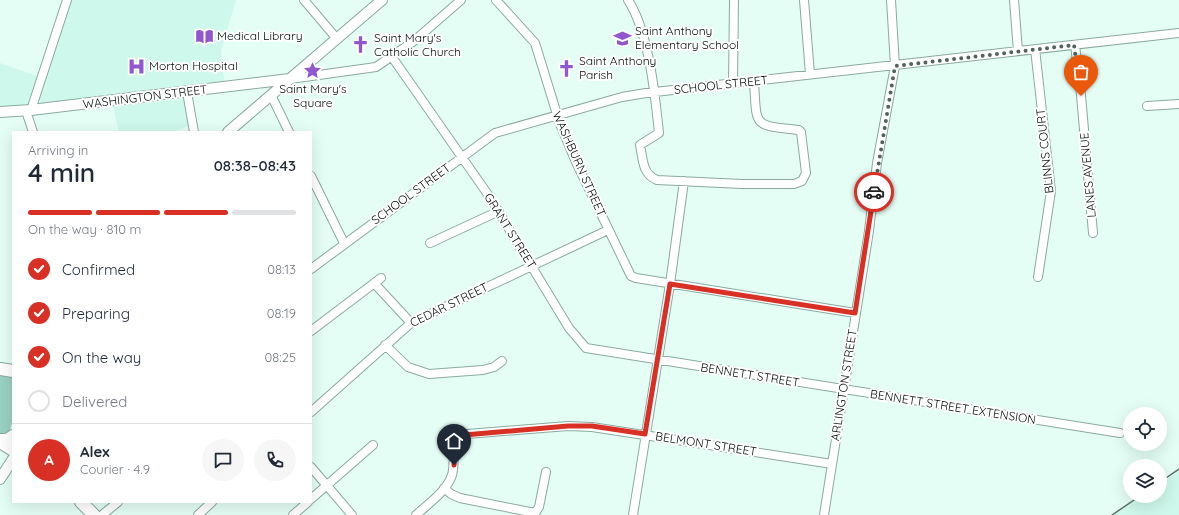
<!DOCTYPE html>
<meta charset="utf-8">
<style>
:root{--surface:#fff;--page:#f6f6f7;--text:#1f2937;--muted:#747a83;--line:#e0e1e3;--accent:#d93025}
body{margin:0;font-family:Quicksand,sans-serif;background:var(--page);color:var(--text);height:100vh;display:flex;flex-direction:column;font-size:15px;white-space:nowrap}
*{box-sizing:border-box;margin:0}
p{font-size:13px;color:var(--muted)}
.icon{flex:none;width:22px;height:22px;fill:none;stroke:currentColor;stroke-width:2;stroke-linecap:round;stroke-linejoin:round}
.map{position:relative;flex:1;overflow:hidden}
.side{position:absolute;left:12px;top:131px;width:300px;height:372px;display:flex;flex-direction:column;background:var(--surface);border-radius:0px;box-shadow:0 4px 16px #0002}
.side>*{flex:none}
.fabs{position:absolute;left:1123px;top:407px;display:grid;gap:8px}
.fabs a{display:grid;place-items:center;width:44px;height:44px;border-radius:50%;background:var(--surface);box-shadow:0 4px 16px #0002;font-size:20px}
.pin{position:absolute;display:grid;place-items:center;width:34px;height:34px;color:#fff;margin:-41px -17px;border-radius:50% 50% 50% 0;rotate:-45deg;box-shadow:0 0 4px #0007}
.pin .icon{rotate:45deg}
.courier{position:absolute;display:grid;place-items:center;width:40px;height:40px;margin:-20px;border:3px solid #d93025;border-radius:50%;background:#fff;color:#222;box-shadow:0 1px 5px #0007}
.head em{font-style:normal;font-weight:600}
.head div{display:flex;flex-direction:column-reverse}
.head{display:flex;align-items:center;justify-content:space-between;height:68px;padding:0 16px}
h1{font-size:26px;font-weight:600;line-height:30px}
.bar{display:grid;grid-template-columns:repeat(4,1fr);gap:6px 4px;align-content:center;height:48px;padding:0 16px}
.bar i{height:5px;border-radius:3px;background:var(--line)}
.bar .selected{background:var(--accent)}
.bar p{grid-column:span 4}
.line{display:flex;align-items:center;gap:10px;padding:0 16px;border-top:1px solid var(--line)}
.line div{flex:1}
.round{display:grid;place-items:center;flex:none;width:42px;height:42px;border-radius:21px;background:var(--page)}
ol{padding:0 16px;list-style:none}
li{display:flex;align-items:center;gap:12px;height:44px}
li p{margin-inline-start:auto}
li .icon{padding:4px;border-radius:50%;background:var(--accent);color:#fff;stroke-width:4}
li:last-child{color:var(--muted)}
li i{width:22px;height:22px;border:2px solid var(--line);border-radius:50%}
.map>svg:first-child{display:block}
.built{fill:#cef8eb}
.green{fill:#9ad1c1}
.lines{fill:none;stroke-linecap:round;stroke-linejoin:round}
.minor-casing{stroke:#8ba9a0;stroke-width:10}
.major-casing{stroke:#8ba9a0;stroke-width:12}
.highway-casing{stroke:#8ba9a0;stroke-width:14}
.minor{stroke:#fff;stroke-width:8}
.major{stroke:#fff;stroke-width:10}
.highway{stroke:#fff;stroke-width:12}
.rail{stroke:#5c6c67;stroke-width:1.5}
.done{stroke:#52625d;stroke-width:4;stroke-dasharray:0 7.2}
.route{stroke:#d93025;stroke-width:5}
.labels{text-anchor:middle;stroke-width:4;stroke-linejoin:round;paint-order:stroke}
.poi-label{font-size:12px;fill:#040e0b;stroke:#fff;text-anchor:start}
.street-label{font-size:12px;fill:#040e0b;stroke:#fff}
</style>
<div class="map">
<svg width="1179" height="515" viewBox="0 0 1179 515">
<rect width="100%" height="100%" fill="#e4fef5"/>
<!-- built -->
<path class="built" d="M 71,0 L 236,0 L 221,51 L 224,81 L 40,103 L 39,100 Z
M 0,63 L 37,76 L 27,105 L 0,106 Z
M 185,99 L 189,126 L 173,132 L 119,132 L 113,106 Z
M 1179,471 L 1179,515 L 1114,515 L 1142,496 L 1160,496 L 1160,484 Z"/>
<!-- green -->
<path class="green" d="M 0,373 L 13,376 L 13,420 L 8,436 L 0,435 Z"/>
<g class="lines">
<defs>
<path id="minor" d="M 304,0 L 337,39
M 496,0 L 535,43 L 560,124 L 576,162 L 631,276 L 636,278 L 855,313
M 628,0 C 649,32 655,95 659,133 L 640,145 C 643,159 642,174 657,180 L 742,184 L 794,184 L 802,181 L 806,173 L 801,132 L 799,130 C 752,125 757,128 754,81
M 804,0 L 810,74
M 1014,0 L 1018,51
M 1075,45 L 1081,95 L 1093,233
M 1035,49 L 1051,191 L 1038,277
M 392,57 L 489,196 L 569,328 L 586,348 L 1120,433
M 290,79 L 376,67 L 414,41 L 461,0
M 733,83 L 734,0
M 187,92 L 194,132
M 271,95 L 289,132
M 1147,106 L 1179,104
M 31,110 L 67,0
M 26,111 L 33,132
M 311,176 L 344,243
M 430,243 L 499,211
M 311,269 L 495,133 L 622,97 L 646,93 L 1179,33
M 374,283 L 411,323
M 311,331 L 381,278
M 385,345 L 408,367 L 429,374 L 483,370 L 494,367 L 502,361
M 311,412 L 411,323 L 608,230
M 311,467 L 352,515
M 444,488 L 451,494 L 460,498 L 535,513
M 311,499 L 373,445
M 102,515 L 118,502
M 198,515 L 212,502
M 293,515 L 308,502
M 416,515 C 428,504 447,491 452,475 C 456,462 449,437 467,434 L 568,426 L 592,427 L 832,464
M 534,515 L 539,507 L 546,472
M 633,515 L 670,284 L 684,181
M 824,515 L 869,231 L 877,163 L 895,66 L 891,0"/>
<path id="major" d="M 0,112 L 31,110 L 290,79
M 228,132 L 382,0
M 0,479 L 13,459"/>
<path id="highway" d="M 0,369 L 13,371
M 0,440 L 7,440 L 13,436
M 0,442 L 13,450
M 81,502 L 94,515"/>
</defs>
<!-- minor casing -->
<use href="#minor" class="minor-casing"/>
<!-- major casing -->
<use href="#major" class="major-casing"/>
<!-- highway casing -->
<use href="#highway" class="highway-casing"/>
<!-- minor -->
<use href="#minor" class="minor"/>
<!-- major -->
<use href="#major" class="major"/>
<!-- highway -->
<use href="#highway" class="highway"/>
<!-- rail -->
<path class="rail" d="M 1160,482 L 1179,469
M 1112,515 L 1140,496"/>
</g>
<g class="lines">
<!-- done -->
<path class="done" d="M 874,192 L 895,66 L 1074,45 L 1081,96"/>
<!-- route -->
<path class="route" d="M 454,465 L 456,441 L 464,435 L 568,426 L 592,426 L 645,434 L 670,284 L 855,313 L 874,192"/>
</g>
<!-- icons -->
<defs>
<symbol id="library-bare" viewBox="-9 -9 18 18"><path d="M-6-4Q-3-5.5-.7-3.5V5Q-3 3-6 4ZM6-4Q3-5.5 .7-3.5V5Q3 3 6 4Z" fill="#9157ce" stroke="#fff" stroke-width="2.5" paint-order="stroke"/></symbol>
<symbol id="school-bare" viewBox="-9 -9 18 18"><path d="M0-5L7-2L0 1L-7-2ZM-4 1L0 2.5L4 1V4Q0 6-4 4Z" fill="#9157ce" stroke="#fff" stroke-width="2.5" paint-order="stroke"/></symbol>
<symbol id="church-bare" viewBox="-9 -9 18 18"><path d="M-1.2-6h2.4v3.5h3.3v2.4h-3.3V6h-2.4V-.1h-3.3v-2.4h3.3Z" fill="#9157ce" stroke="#fff" stroke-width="2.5" paint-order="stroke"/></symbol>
<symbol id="hospital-bare" viewBox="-9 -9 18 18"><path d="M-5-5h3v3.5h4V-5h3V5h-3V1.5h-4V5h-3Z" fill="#9157ce" stroke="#fff" stroke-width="2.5" paint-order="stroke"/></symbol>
<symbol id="sight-bare" viewBox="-9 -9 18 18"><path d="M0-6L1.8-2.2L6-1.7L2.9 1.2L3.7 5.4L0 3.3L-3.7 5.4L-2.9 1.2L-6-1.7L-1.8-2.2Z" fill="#9157ce" stroke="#fff" stroke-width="2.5" paint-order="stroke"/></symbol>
</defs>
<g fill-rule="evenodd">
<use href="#library-bare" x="192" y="24" width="25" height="25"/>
<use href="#school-bare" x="610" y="26" width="25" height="25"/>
<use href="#church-bare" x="348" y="32" width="25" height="25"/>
<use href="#hospital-bare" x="124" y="54" width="25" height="25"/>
<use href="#church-bare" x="554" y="56" width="25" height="25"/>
<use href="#sight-bare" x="300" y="58" width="25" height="25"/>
</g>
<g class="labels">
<!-- poi labels -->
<g class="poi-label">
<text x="635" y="35">Saint Anthony<tspan x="635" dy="14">Elementary School</tspan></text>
<text x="217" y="40">Medical Library</text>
<text x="374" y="42">Saint Mary's<tspan x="374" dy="14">Catholic Church</tspan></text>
<text x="579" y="65">Saint Anthony<tspan x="579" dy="14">Parish</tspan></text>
<text x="149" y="70">Morton Hospital</text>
<text x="313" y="93" text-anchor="middle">Saint Mary's<tspan x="313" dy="14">Square</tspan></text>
</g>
<!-- street labels -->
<g class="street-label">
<text transform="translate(721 85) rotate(-6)" y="4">SCHOOL STREET</text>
<text transform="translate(145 97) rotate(-7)" y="4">WASHINGTON STREET</text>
<text transform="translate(1045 151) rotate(-96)" y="4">BLINNS COURT</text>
<text transform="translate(579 164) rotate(66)" y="4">WASHBURN STREET</text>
<text transform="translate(1088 175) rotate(-95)" y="4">LANES AVENUE</text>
<text transform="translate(411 194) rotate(-36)" y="4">SCHOOL STREET</text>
<text transform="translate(510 231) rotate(58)" y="4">GRANT STREET</text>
<text transform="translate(449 305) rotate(-26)" y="4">CEDAR STREET</text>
<text transform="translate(750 375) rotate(9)" y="4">BENNETT STREET</text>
<text transform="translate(844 385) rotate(-81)" y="4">ARLINGTON STREET</text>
<text transform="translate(953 407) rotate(9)" y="4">BENNETT STREET EXTENSION</text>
<text transform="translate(706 444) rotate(9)" y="4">BELMONT STREET</text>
</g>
</g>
</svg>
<div class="fabs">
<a><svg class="icon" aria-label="locate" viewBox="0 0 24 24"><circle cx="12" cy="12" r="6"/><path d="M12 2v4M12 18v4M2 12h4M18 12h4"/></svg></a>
<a><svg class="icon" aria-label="layers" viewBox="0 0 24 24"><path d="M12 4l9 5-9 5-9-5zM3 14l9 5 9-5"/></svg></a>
</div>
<div class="pin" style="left:1081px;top:96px;background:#ea580c"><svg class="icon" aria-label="bag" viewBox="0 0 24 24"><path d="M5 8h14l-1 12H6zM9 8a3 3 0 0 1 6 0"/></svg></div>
<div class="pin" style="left:454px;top:465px;background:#1f2937"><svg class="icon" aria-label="home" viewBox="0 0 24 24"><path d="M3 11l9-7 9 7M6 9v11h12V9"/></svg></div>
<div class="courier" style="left:874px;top:192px"><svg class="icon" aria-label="car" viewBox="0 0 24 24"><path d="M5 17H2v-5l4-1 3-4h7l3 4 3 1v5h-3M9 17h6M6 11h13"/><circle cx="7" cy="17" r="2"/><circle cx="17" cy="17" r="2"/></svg></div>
<section class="side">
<div class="head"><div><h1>4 min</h1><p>Arriving in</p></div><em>08:38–08:43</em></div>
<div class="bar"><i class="selected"></i><i class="selected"></i><i class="selected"></i><i></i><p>On the way · 810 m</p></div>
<ol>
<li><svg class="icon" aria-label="check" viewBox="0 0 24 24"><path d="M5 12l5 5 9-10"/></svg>Confirmed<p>08:13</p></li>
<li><svg class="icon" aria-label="check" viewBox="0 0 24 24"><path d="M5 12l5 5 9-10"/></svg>Preparing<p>08:19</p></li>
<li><svg class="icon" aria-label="check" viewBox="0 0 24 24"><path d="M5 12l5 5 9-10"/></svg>On the way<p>08:25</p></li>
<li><i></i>Delivered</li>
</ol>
<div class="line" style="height:72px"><b class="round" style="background:var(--accent);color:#fff">A</b><div><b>Alex</b><p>Courier · 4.9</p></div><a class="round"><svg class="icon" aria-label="chat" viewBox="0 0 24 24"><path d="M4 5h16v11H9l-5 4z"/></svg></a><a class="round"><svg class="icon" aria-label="phone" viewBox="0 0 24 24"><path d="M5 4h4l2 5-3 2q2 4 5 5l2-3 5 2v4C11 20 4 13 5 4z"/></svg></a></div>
</section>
</div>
